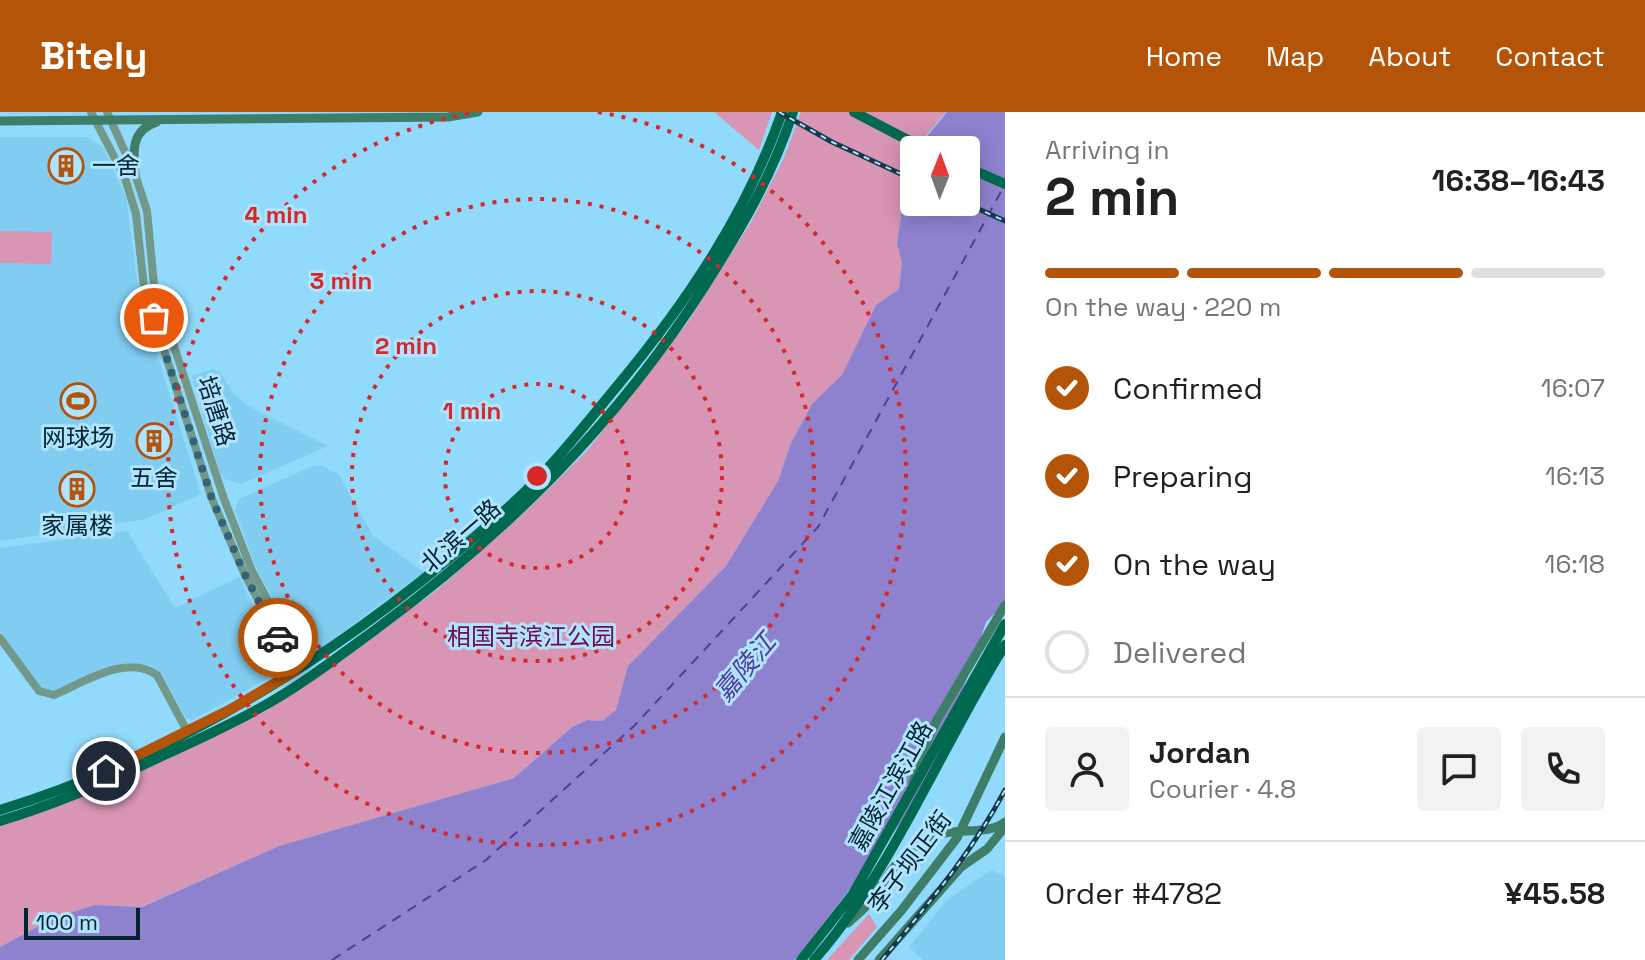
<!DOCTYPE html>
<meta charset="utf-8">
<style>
:root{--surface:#fff;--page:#f2f2f2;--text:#202124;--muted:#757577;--line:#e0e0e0;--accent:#b35409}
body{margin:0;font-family:"Space Grotesk","Noto Sans SC",sans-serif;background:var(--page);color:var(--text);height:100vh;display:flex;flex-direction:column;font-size:30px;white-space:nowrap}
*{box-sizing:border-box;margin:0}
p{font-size:26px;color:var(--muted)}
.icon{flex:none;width:44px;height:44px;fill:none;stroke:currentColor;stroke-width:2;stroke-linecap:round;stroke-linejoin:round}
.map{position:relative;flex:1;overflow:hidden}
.details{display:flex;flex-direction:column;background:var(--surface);width:640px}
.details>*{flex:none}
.needle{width:52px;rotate:1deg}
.buttons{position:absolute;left:900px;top:24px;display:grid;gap:16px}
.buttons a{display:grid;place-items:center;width:80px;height:80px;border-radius:8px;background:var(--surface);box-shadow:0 4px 20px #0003;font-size:40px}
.scale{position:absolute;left:24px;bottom:20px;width:116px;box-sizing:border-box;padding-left:8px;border:4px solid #042330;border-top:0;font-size:22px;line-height:28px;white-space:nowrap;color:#042330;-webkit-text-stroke:6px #b0e4fe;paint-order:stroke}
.pin{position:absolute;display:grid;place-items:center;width:68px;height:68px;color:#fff;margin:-34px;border:4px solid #fff;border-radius:50%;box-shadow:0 2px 8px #0007}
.courier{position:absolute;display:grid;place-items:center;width:80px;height:80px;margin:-40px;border:6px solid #b35409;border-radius:50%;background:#fff;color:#222;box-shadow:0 2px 10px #0007}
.headline em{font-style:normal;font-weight:600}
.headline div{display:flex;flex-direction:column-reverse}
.headline{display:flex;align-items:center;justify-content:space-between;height:136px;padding:0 40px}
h1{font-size:52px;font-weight:600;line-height:60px}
.bar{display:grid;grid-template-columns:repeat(4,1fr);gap:12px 8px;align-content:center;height:96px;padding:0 40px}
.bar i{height:10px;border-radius:6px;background:var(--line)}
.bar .selected{background:var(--accent)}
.bar p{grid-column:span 4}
.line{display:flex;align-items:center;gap:20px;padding:0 40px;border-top:2px solid var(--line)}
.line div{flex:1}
.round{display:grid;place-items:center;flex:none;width:84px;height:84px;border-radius:8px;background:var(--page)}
ol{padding:0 40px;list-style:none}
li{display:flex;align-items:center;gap:24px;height:88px}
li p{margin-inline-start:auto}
li .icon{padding:8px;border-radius:50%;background:var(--accent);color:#fff;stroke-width:4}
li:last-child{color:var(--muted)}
li i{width:44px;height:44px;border:4px solid var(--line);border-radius:50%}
header{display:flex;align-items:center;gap:48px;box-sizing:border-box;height:112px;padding:0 40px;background:var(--accent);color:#fff}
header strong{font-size:38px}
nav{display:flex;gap:44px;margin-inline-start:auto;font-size:28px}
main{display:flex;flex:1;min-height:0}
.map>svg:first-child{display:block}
.built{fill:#80cdf1}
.green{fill:#d895b4}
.water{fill:#8e82cf}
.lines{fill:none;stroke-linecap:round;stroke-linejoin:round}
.ferry{stroke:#513b97;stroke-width:2;stroke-dasharray:10 8;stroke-linecap:butt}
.tertiary{stroke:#719889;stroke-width:8}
.secondary{stroke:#3e7d68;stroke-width:9}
.primary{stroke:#026951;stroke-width:10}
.rail-casing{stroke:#153949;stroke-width:5}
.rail{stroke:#b0e4fe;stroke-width:2;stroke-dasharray:6;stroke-linecap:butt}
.done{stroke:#366377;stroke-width:8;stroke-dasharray:0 14.4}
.route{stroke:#b35409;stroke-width:10}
.ring{fill:none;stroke:#d62828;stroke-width:4;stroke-dasharray:4 8}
.labels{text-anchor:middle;stroke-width:6;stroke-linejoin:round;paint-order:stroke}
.poi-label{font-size:24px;fill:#042330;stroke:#b0e4fe}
.street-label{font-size:24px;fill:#042330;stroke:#b0e4fe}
.park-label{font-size:24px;fill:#710a4a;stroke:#b0e4fe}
.water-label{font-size:26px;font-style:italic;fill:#513b97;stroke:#b0e4fe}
.centre{fill:#d62828;stroke:#b0e4fe;stroke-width:4}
.ring-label{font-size:24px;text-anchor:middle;font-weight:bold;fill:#d62828;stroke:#b0e4fe;stroke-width:6;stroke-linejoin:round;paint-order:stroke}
</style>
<header>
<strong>Bitely</strong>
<nav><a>Home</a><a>Map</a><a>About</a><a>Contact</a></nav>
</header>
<main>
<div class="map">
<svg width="1005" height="848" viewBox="0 0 1005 848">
<rect width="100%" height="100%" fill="#92dafc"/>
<!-- built -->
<path class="built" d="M 0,25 L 86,25 L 103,35 L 126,85 L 138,175 L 143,198 L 201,382 L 146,407 L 0,429 Z
M 213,257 L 220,260 L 233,281 L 248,294 L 328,334 L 241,372 L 226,368 L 220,361 L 192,264 Z
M 321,353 L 339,363 L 373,424 L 424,460 L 317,539 L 303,535 L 278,496 L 256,456 L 235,398 L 239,387 L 313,354 Z
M 127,419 L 175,496 L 239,465 L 279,546 L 278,561 L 192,608 L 186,606 L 161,561 L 151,553 L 124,551 L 52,579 L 40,575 L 0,521 L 0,436 Z
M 992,758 L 1005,765 L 1005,848 L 923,848 L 909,835 L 947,788 Z"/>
<!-- green -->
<path class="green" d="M 714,0 L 772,0 L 759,38 Z
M 801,0 L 946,0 L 909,44 L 897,132 L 902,149 L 899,177 L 876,193 L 842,264 L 812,292 L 791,331 L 778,369 L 726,454 L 628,554 L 617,598 L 602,609 L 587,608 L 572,615 L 514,666 L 279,734 L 141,795 L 95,793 L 54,806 L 0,835 L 0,713 L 106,676 L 264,600 L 347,545 L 438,477 L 523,402 L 586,340 L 688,210 L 751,110 L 784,46 Z
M 0,119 L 52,120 L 51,152 L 0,151 Z
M 869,802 L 877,815 L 849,848 L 827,848 Z"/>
<!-- water -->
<path class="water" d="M 947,0 L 1005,0 L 1005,491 L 986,510 L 931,672 L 795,848 L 0,848 L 0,835 L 54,806 L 95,793 L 142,795 L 279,734 L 514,666 L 572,615 L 587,608 L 602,609 L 616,598 L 628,554 L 726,454 L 778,369 L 791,331 L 812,292 L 842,263 L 876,193 L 899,177 L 902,150 L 897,132 L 909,45 L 914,40 L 914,90 L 966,90 L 966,38 L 916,38 Z"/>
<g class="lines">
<!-- ferry -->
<path class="ferry" d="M 332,848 L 486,748 L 634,614 L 818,415 L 1003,76"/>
<!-- tertiary -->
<path class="tertiary" d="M 91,0 L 125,66 L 136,102 L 144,176 L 212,387 L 244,461 L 295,559
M 107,0 L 135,62 L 147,99 L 154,173 L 224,387 L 252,459 L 303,554
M 0,526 L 39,579 L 54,583 C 83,571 127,541 157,563 L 187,619"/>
<!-- secondary -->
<path class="secondary" d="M 0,9 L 448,5 L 478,0
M 135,62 C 133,39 131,18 157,10
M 913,671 L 921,642 L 937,608 L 1005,493
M 848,811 C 854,805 861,800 866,794 C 889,765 897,740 934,724 C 957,715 987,724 1005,710
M 858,848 L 901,799 L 957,726 L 1005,625
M 879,848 L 961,755 L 987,737 L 1005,715"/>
<!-- primary -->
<path class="primary" d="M 854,0 L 927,38
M 966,55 L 1005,72
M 0,698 C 192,639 366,525 514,390 C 552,355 585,313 618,273 C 686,191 747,101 782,0
M 0,709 C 56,692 110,669 162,644 C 195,629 228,614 260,596 C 300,574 338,545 375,518 C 507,421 617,311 706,172 C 742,115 772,64 793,0
M 801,848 L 853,782 L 1005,512
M 814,848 C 892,760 942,633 1005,533"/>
<defs>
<path id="rail" d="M 779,0 L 832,30 L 914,68
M 963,90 L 1005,109
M 882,848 C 927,793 972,741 1005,678"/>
</defs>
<!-- rail casing -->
<use href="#rail" class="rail-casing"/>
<!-- rail -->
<use href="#rail" class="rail"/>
</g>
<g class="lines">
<!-- done -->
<path class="done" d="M 154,206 L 212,387 L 244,461 L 278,526"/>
<!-- route -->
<path class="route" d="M 106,659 L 231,597 L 295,559 L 278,526"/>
</g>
<!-- distance rings -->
<g class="ring">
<circle cx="537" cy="364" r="92"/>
<circle cx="537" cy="364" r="185"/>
<circle cx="537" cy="364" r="277"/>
<path d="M598 0A369 369 0 1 1 476 0"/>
</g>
<!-- icons -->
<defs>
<symbol id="building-ring" viewBox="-11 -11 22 22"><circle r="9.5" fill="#b0e4fe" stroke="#b35409" stroke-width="1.5"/><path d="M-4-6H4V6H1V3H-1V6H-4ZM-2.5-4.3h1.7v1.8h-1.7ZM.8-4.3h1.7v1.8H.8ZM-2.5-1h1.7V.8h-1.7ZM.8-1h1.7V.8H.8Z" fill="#b35409"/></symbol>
<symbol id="stadium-ring" viewBox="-11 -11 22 22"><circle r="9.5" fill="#b0e4fe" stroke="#b35409" stroke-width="1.5"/><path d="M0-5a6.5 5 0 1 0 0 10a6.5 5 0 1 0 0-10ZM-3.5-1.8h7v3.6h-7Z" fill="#b35409"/></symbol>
</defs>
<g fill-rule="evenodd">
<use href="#building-ring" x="46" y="34" width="40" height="40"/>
<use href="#stadium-ring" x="58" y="269" width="40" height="40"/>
<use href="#building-ring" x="134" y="309" width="40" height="40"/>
<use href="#building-ring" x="57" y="357" width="40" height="40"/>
</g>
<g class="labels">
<!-- poi labels -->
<g class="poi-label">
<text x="92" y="62" text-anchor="start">一舍</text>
<text x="78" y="334">网球场</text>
<text x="154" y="374">五舍</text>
<text x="77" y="422">家属楼</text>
</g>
<!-- street labels -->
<g class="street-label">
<text transform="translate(216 299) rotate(72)" y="8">培唐路</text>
<text transform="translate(461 424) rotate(-41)" y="8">北滨一路</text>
<text transform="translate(891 674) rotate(-61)" y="8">嘉陵江滨江路</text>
<text transform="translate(910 750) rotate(-53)" y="8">李子坝正街</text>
</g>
<!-- park labels -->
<g class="park-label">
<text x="531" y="533">相国寺滨江公园</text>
</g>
<!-- water labels -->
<g class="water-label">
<text transform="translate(745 555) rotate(-50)" y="9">嘉陵江</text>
</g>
</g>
<circle cx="537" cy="364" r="12" class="centre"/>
<g class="ring-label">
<text x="276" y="111">4 min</text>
<text x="341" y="177">3 min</text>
<text x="406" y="242">2 min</text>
<text x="472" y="307">1 min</text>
</g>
</svg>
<div class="buttons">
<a><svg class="needle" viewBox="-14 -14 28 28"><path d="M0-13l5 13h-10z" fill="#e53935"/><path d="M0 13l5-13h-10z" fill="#757577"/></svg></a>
</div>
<div class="scale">100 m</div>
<div class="pin" style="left:154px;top:206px;background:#ea580c"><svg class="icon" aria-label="bag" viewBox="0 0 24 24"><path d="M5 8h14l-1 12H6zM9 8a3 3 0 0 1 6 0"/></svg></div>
<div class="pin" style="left:106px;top:659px;background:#1f2937"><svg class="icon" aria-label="home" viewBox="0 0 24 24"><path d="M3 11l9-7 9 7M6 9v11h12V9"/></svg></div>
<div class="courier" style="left:278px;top:526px"><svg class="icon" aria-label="car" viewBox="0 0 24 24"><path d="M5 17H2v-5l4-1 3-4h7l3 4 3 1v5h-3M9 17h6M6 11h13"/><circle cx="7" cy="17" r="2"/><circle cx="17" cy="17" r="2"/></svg></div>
</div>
<section class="details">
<div class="headline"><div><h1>2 min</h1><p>Arriving in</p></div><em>16:38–16:43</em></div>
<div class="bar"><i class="selected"></i><i class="selected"></i><i class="selected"></i><i></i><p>On the way · 220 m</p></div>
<ol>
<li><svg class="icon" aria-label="check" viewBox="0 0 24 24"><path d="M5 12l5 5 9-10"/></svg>Confirmed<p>16:07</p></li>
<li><svg class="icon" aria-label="check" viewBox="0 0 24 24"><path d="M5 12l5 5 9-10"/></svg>Preparing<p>16:13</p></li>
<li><svg class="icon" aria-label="check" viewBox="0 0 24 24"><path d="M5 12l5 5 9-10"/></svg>On the way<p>16:18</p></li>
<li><i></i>Delivered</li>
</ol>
<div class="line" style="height:144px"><a class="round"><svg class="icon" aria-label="person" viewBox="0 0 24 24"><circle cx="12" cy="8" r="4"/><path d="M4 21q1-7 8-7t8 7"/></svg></a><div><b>Jordan</b><p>Courier · 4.8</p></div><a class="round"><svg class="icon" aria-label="chat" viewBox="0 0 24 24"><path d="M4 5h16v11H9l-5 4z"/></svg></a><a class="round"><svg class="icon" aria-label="phone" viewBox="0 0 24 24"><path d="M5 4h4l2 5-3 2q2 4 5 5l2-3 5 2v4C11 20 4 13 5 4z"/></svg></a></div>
<div class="line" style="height:104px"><div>Order #4782</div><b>¥45.58</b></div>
</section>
</main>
